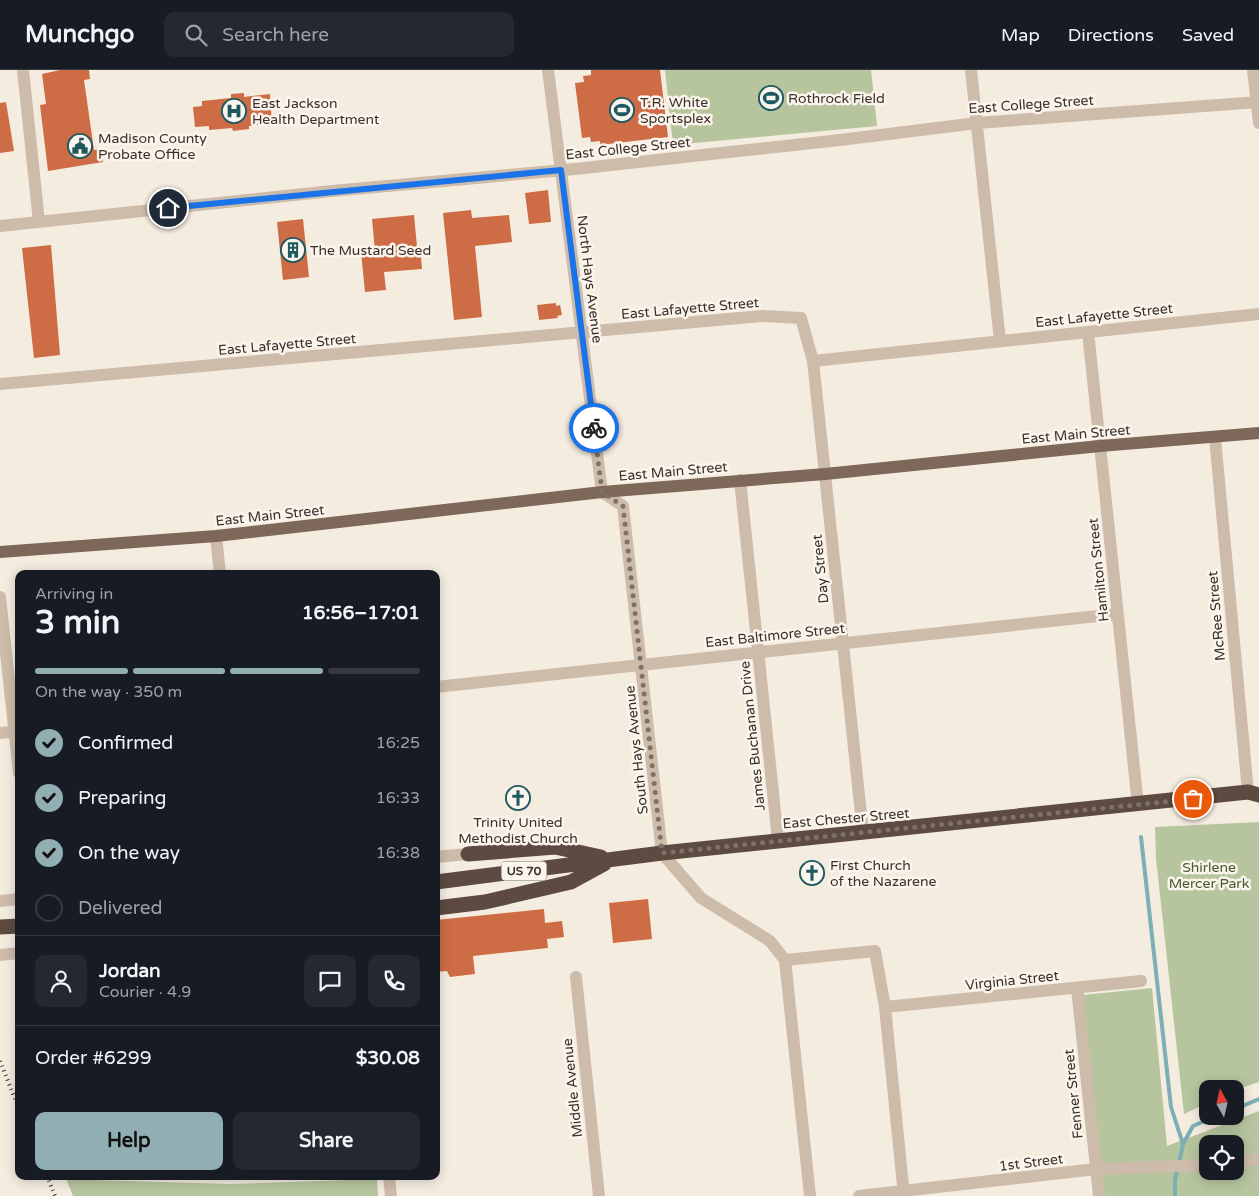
<!DOCTYPE html>
<meta charset="utf-8">
<style>
:root{--surface:#171b24;--page:#242831;--text:#f1f3f6;--muted:#9ea1a6;--line:#363941;--accent:#91aeb2}
body{margin:0;font-family:"Varela Round",sans-serif;background:var(--page);color:var(--text);height:100vh;display:flex;flex-direction:column;font-size:19px;white-space:nowrap}
*{box-sizing:border-box;margin:0}
p{font-size:16px;color:var(--muted)}
.icon{flex:none;width:28px;height:28px;fill:none;stroke:currentColor;stroke-width:2;stroke-linecap:round;stroke-linejoin:round}
.map{position:relative;flex:1;overflow:hidden}
.sheet{position:absolute;left:15px;top:500px;width:425px;height:610px;display:flex;flex-direction:column;background:var(--surface);border-radius:10px;box-shadow:0 2px 12px #0003}
.sheet>*{flex:none}
.needle{width:32px;rotate:352deg}
.fabs{position:absolute;left:1199px;top:1010px;display:grid;gap:10px}
.fabs a{display:grid;place-items:center;width:45px;height:45px;border-radius:10px;background:var(--surface);box-shadow:0 2px 12px #0003;font-size:25px}
.pin{position:absolute;display:grid;place-items:center;width:42px;height:42px;color:#fff;margin:-21px;border:2px solid #fff;border-radius:50%;box-shadow:0 1px 5px #0007}
.courier{position:absolute;display:grid;place-items:center;width:50px;height:50px;margin:-25px;border:4px solid #1a73e8;border-radius:50%;background:#fff;color:#222;box-shadow:0 1px 6px #0007}
.summary em{font-style:normal;font-weight:700}
.summary div{display:flex;flex-direction:column-reverse}
.summary{display:flex;align-items:center;justify-content:space-between;height:85px;padding:0 20px}
h1{font-size:32px;font-weight:700;line-height:38px}
.bar{display:grid;grid-template-columns:repeat(4,1fr);gap:8px 5px;align-content:center;height:60px;padding:0 20px}
.bar i{height:6px;border-radius:4px;background:var(--line)}
.bar .active{background:var(--accent)}
.bar p{grid-column:span 4}
.line{display:flex;align-items:center;gap:12px;padding:0 20px;border-top:1px solid var(--line)}
.line div{flex:1}
.round{display:grid;place-items:center;flex:none;width:52px;height:52px;border-radius:10px;background:var(--page)}
ol{padding:0 20px;list-style:none}
li{display:flex;align-items:center;gap:15px;height:55px}
li p{margin-inline-start:auto}
li .icon{padding:5px;border-radius:50%;background:var(--accent);color:#111;stroke-width:4}
li:last-child{color:var(--muted)}
li i{width:28px;height:28px;border:2px solid var(--line);border-radius:50%}
.button{display:flex;gap:10px;margin-top:auto;padding:10px 20px}
.button a{flex:1;height:58px;border-radius:10px;background:var(--accent);color:#111;font-size:20px;font-weight:700;line-height:58px;text-align:center}
.button a+a{background:var(--page);color:var(--text)}
header{display:flex;align-items:center;gap:30px;box-sizing:border-box;height:70px;padding:0 25px;background:var(--surface);border-bottom:1px solid var(--line)}
header strong{font-size:24px}
nav{display:flex;gap:28px;margin-inline-start:auto;font-size:18px}
.search{width:350px;height:45px;background:var(--page);display:flex;align-items:center;gap:12px;box-sizing:border-box;padding:0 18px;border-radius:10px;color:var(--muted);font-size:19px}
.map>svg:first-child{display:block}
.green{fill:#b6c59e;fill-rule:evenodd}
.lines{fill:none;stroke-linecap:round;stroke-linejoin:round}
.stream{stroke:#7cafb4;stroke-width:4}
.building{fill:#cd6c45}
.minor{stroke:#cebcaa;stroke-width:12}
.major{stroke:#7e685a;stroke-width:12}
.highway{stroke:#5d4a41;stroke-width:15}
.rail{stroke:#3b302a;stroke-width:4;stroke-dasharray:1 4;stroke-linecap:butt}
.done{stroke:#7c726a;stroke-width:5;stroke-dasharray:0 9}
.route{stroke:#1a73e8;stroke-width:6}
.labels{text-anchor:middle;stroke-width:5;stroke-linejoin:round;paint-order:stroke}
.shield{fill:#fbf5ed;stroke:#756b64;stroke-width:1}
.shield-label{font-size:12px;font-weight:bold;fill:#3b302a}
.poi-label{font-size:14px;fill:#3b302a;stroke:#fbf5ed;text-anchor:start}
.street-label{font-size:14px;fill:#3b302a;stroke:#fbf5ed}
.park-label{font-size:14px;fill:#485b2c;stroke:#fbf5ed}
</style>
<header>
<strong>Munchgo</strong>
<div class="search"><svg class="icon" aria-label="search" viewBox="0 0 24 24"><circle cx="10" cy="10" r="6"/><path d="M15 15l6 6"/></svg>Search here</div>
<nav><a>Map</a><a>Directions</a><a>Saved</a></nav>
</header>
<div class="map">
<svg width="1259" height="1126" viewBox="0 0 1259 1126">
<rect width="100%" height="100%" fill="#f5ece0"/>
<!-- green -->
<path class="green" d="M 665,0 L 871,0 L 877,56 L 673,75 Z
M 1259,752 L 1259,1012 L 1235,1020 L 1208,1019 L 1207,1033 L 1184,1044 L 1156,788 L 1155,757 Z
M 1152,918 L 1167,1076 L 1259,1041 L 1259,1126 L 1104,1126 L 1083,925 ZM 1208,1074 L 1235,1074 L 1235,1101 L 1208,1101 Z
M 65,1106 L 91,1106 L 93,1110 L 231,1114 L 377,1109 L 378,1126 L 73,1126 Z"/>
<g class="lines">
<!-- stream -->
<path class="stream" d="M 1141,767 L 1171,1037 L 1183,1074
M 1235,1039 L 1259,1029
M 1179,1093 L 1183,1074 L 1193,1056 L 1216,1046
M 1175,1126 L 1175,1110 L 1177,1100"/>
</g>
<!-- building -->
<path class="building" d="M 60,0 L 89,0 L 90,9 L 84,10 L 94,80 L 101,79 L 103,92 L 48,101 L 40,35 L 46,34 L 42,4 Z
M 591,0 L 660,0 L 668,67 L 600,75 L 600,71 L 591,72 L 590,67 L 582,68 L 575,13 L 584,12 L 583,6 L 591,5 Z
M 244,23 L 244,27 L 270,24 L 272,54 L 249,56 L 249,59 L 233,61 L 232,58 L 209,60 L 209,56 L 195,57 L 193,37 L 202,36 L 202,31 L 231,28 L 231,24 Z
M 6,32 L 14,81 L 0,83 L 0,33 Z
M 548,120 L 551,152 L 529,154 L 525,123 Z
M 471,140 L 472,148 L 509,145 L 512,172 L 475,176 L 482,247 L 454,250 L 443,143 Z
M 414,145 L 417,177 L 420,176 L 422,199 L 384,202 L 386,220 L 365,222 L 361,182 L 375,181 L 372,149 Z
M 303,149 L 309,207 L 283,210 L 277,152 Z
M 51,175 L 60,285 L 34,288 L 22,178 Z
M 556,233 L 556,236 L 560,235 L 562,245 L 557,246 L 558,248 L 539,250 L 537,235 Z
M 648,829 L 652,869 L 613,873 L 609,833 Z
M 544,839 L 545,853 L 562,851 L 564,867 L 547,869 L 548,878 L 473,886 L 475,904 L 450,907 L 447,901 L 436,902 L 436,850 Z"/>
<g class="lines">
<!-- minor -->
<path class="minor" d="M 23,0 L 39,152
M 548,0 L 602,422 L 623,436 L 662,783 L 701,828 L 770,871 L 785,890
M 971,0 L 1000,271
M 1253,0 L 1259,53
M 0,156 L 332,121 L 575,99 L 840,70 L 977,53 L 1259,32
M 1088,262 L 1138,735
M 813,291 L 1259,244
M 0,314 C 254,290 508,270 762,246 L 801,248 L 813,291 L 863,763
M 1215,368 L 1248,722
M 740,410 L 778,770
M 216,466 L 220,504
M 0,527 L 19,703
M 436,617 L 1117,544
M 0,663 L 19,661
M 436,787 L 468,784
M 0,831 L 19,829
M 0,885 L 19,883
M 785,890 L 875,881 L 885,937 L 904,1126
M 785,890 L 810,1126
M 576,907 L 599,1126
M 1077,918 L 1099,1126
M 885,937 L 1141,911
M 1235,1092 L 1259,1089
M 389,1106 L 391,1126
M 859,1126 L 1096,1099 L 1208,1095"/>
<!-- major -->
<path class="major" d="M 0,482 L 216,466 L 602,422 L 825,404 L 1100,376 L 1259,363"/>
<!-- highway -->
<path class="highway" d="M 468,784 L 555,777 L 601,787
M 436,812 L 662,783 L 1248,722 L 1259,725
M 436,838 L 485,832 L 571,812 L 604,794
M 0,857 L 19,856"/>
<!-- rail -->
<path class="rail" d="M 0,991 L 19,1039
M 47,1106 L 55,1126"/>
</g>
<g class="lines">
<!-- done -->
<path class="done" d="M 594,358 L 602,422 L 623,436 L 662,783 L 1193,729"/>
<!-- route -->
<path class="route" d="M 168,138 L 561,100 L 594,358"/>
</g>
<!-- icons -->
<defs>
<symbol id="stadium-ring" viewBox="-11 -11 22 22"><circle r="9.5" fill="#fbf5ed" stroke="#1c5960" stroke-width="1.5"/><path d="M0-5a6.5 5 0 1 0 0 10a6.5 5 0 1 0 0-10ZM-3.5-1.8h7v3.6h-7Z" fill="#1c5960"/></symbol>
<symbol id="hospital-ring" viewBox="-11 -11 22 22"><circle r="9.5" fill="#fbf5ed" stroke="#1c5960" stroke-width="1.5"/><path d="M-5-5h3v3.5h4V-5h3V5h-3V1.5h-4V5h-3Z" fill="#1c5960"/></symbol>
<symbol id="civic-ring" viewBox="-11 -11 22 22"><circle r="9.5" fill="#fbf5ed" stroke="#1c5960" stroke-width="1.5"/><path d="M-.6-6.5H3V-4.5H.6V-3L4-1V1h2V6H-6V1h2V-1L-.6-3ZM-1.2 2.5V6h2.4V2.5Z" fill="#1c5960"/></symbol>
<symbol id="building-ring" viewBox="-11 -11 22 22"><circle r="9.5" fill="#fbf5ed" stroke="#1c5960" stroke-width="1.5"/><path d="M-4-6H4V6H1V3H-1V6H-4ZM-2.5-4.3h1.7v1.8h-1.7ZM.8-4.3h1.7v1.8H.8ZM-2.5-1h1.7V.8h-1.7ZM.8-1h1.7V.8H.8Z" fill="#1c5960"/></symbol>
<symbol id="church-ring" viewBox="-11 -11 22 22"><circle r="9.5" fill="#fbf5ed" stroke="#1c5960" stroke-width="1.5"/><path d="M-1.2-6h2.4v3.5h3.3v2.4h-3.3V6h-2.4V-.1h-3.3v-2.4h3.3Z" fill="#1c5960"/></symbol>
</defs>
<g fill-rule="evenodd">
<use href="#stadium-ring" x="757" y="14" width="28" height="28"/>
<use href="#stadium-ring" x="608" y="26" width="28" height="28"/>
<use href="#hospital-ring" x="220" y="27" width="28" height="28"/>
<use href="#civic-ring" x="66" y="62" width="28" height="28"/>
<use href="#building-ring" x="279" y="166" width="28" height="28"/>
<use href="#church-ring" x="504" y="714" width="28" height="28"/>
<use href="#church-ring" x="798" y="789" width="28" height="28"/>
</g>
<g class="labels">
<!-- shield labels -->
<rect class="shield" x="501.5" y="791.5" width="45" height="19" rx="4"/>
<g class="shield-label">
<text x="524" y="805">US 70</text>
</g>
<!-- poi labels -->
<g class="poi-label">
<text x="788" y="33">Rothrock Field</text>
<text x="640" y="37">T.R. White<tspan x="640" dy="16">Sportsplex</tspan></text>
<text x="252" y="38">East Jackson<tspan x="252" dy="16">Health Department</tspan></text>
<text x="98" y="73">Madison County<tspan x="98" dy="16">Probate Office</tspan></text>
<text x="310" y="185">The Mustard Seed</text>
<text x="518" y="757" text-anchor="middle">Trinity United<tspan x="518" dy="16">Methodist Church</tspan></text>
<text x="830" y="800">First Church<tspan x="830" dy="16">of the Nazarene</tspan></text>
</g>
<!-- street labels -->
<g class="street-label">
<text transform="translate(1031 34) rotate(-4)" y="5">East College Street</text>
<text transform="translate(628 78) rotate(-6)" y="5">East College Street</text>
<text transform="translate(590 209) rotate(83)" y="5">North Hays Avenue</text>
<text transform="translate(690 238) rotate(-5)" y="5">East Lafayette Street</text>
<text transform="translate(1104 245) rotate(-6)" y="5">East Lafayette Street</text>
<text transform="translate(287 274) rotate(-5)" y="5">East Lafayette Street</text>
<text transform="translate(1076 364) rotate(-5)" y="5">East Main Street</text>
<text transform="translate(673 401) rotate(-5)" y="5">East Main Street</text>
<text transform="translate(270 445) rotate(-6)" y="5">East Main Street</text>
<text transform="translate(820 499) rotate(-96)" y="5">Day Street</text>
<text transform="translate(1098 500) rotate(-96)" y="5">Hamilton Street</text>
<text transform="translate(1216 546) rotate(-95)" y="5">McRee Street</text>
<text transform="translate(775 565) rotate(-6)" y="5">East Baltimore Street</text>
<text transform="translate(752 666) rotate(-96)" y="5">James Buchanan Drive</text>
<text transform="translate(636 680) rotate(-96)" y="5">South Hays Avenue</text>
<text transform="translate(846 748) rotate(-5)" y="5">East Chester Street</text>
<text transform="translate(1012 910) rotate(-6)" y="5">Virginia Street</text>
<text transform="translate(572 1018) rotate(-96)" y="5">Middle Avenue</text>
<text transform="translate(1073 1024) rotate(-96)" y="5">Fenner Street</text>
<text transform="translate(1031 1092) rotate(-7)" y="5">1st Street</text>
</g>
<!-- park labels -->
<g class="park-label">
<text x="1209" y="802">Shirlene<tspan x="1209" dy="16">Mercer Park</tspan></text>
</g>
</g>
</svg>
<div class="fabs">
<a><svg class="needle" viewBox="-14 -14 28 28"><path d="M0-13l5 13h-10z" fill="#e53935"/><path d="M0 13l5-13h-10z" fill="#9ea1a6"/></svg></a>
<a><svg class="icon" aria-label="locate" viewBox="0 0 24 24"><circle cx="12" cy="12" r="6"/><path d="M12 2v4M12 18v4M2 12h4M18 12h4"/></svg></a>
</div>
<div class="pin" style="left:1193px;top:729px;background:#ea580c"><svg class="icon" aria-label="bag" viewBox="0 0 24 24"><path d="M5 8h14l-1 12H6zM9 8a3 3 0 0 1 6 0"/></svg></div>
<div class="pin" style="left:168px;top:138px;background:#1f2937"><svg class="icon" aria-label="home" viewBox="0 0 24 24"><path d="M3 11l9-7 9 7M6 9v11h12V9"/></svg></div>
<div class="courier" style="left:594px;top:358px"><svg class="icon" aria-label="bike" viewBox="0 0 24 24"><circle cx="6" cy="16" r="4"/><circle cx="18" cy="16" r="4"/><path d="M6 16l4-8h5l3 8M10 8l3 8H6M13 5h3"/></svg></div>
<section class="sheet">
<div class="summary"><div><h1>3 min</h1><p>Arriving in</p></div><em>16:56–17:01</em></div>
<div class="bar"><i class="active"></i><i class="active"></i><i class="active"></i><i></i><p>On the way · 350 m</p></div>
<ol>
<li><svg class="icon" aria-label="check" viewBox="0 0 24 24"><path d="M5 12l5 5 9-10"/></svg>Confirmed<p>16:25</p></li>
<li><svg class="icon" aria-label="check" viewBox="0 0 24 24"><path d="M5 12l5 5 9-10"/></svg>Preparing<p>16:33</p></li>
<li><svg class="icon" aria-label="check" viewBox="0 0 24 24"><path d="M5 12l5 5 9-10"/></svg>On the way<p>16:38</p></li>
<li><i></i>Delivered</li>
</ol>
<div class="line" style="height:90px"><a class="round"><svg class="icon" aria-label="person" viewBox="0 0 24 24"><circle cx="12" cy="8" r="4"/><path d="M4 21q1-7 8-7t8 7"/></svg></a><div><b>Jordan</b><p>Courier · 4.9</p></div><a class="round"><svg class="icon" aria-label="chat" viewBox="0 0 24 24"><path d="M4 5h16v11H9l-5 4z"/></svg></a><a class="round"><svg class="icon" aria-label="phone" viewBox="0 0 24 24"><path d="M5 4h4l2 5-3 2q2 4 5 5l2-3 5 2v4C11 20 4 13 5 4z"/></svg></a></div>
<div class="line" style="height:65px"><div>Order #6299</div><b>$30.08</b></div>
<div class="button"><a>Help</a><a>Share</a></div>
</section>
</div>
